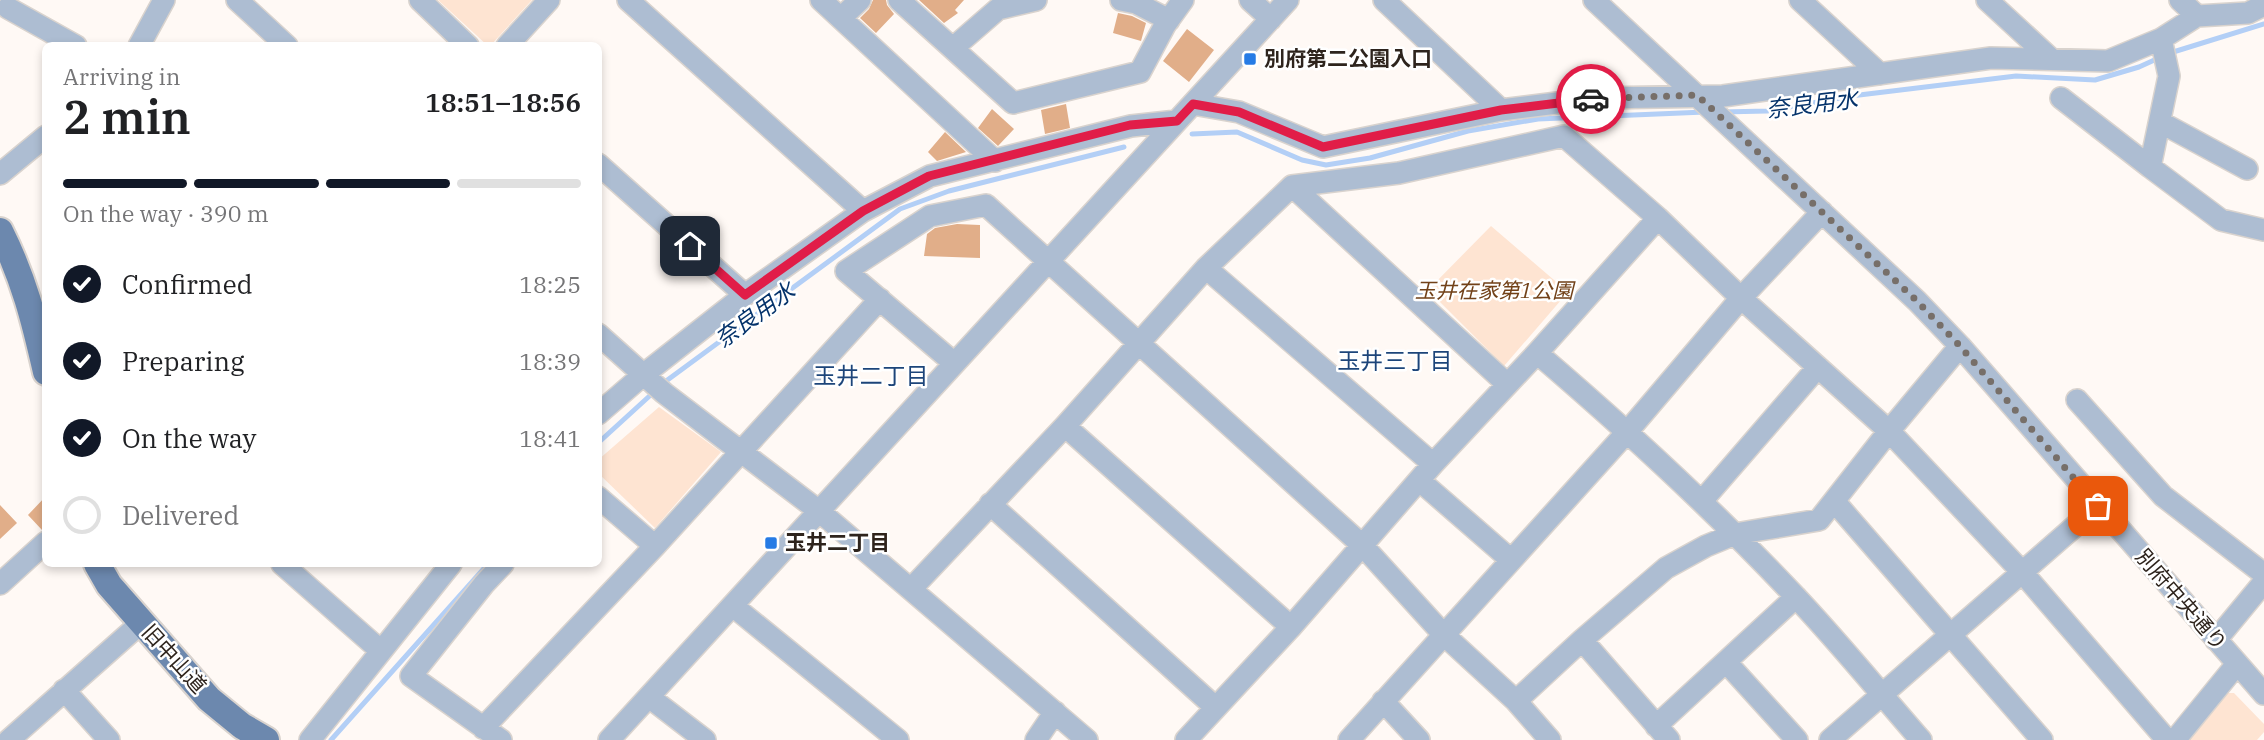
<!DOCTYPE html>
<meta charset="utf-8">
<style>
:root{--surface:#fff;--page:#f2f2f2;--text:#202124;--muted:#757577;--line:#e0e0e0;--accent:#111827}
body{margin:0;font-family:"IBM Plex Serif","Noto Sans JP",serif;background:var(--page);color:var(--text);height:100vh;display:flex;flex-direction:column;font-size:26px;white-space:nowrap}
*{box-sizing:border-box;margin:0}
p{font-size:23px;color:var(--muted)}
.icon{flex:none;width:38px;height:38px;fill:none;stroke:currentColor;stroke-width:2;stroke-linecap:round;stroke-linejoin:round}
.map{position:relative;flex:1;overflow:hidden}
.drawer{position:absolute;left:42px;top:42px;width:560px;height:525px;display:flex;flex-direction:column;background:var(--surface);border-radius:10px;box-shadow:0 4px 10px #0003}
.drawer>*{flex:none}
.pin{position:absolute;display:grid;place-items:center;width:60px;height:60px;color:#fff;margin:-30px;border-radius:14px;box-shadow:0 4px 10px #0006}
.courier{position:absolute;display:grid;place-items:center;width:70px;height:70px;margin:-35px;border:5px solid #e11d48;border-radius:50%;background:#fff;color:#222;box-shadow:0 2px 9px #0007}
.summary em{font-style:normal;font-weight:600}
.summary div{display:flex;flex-direction:column-reverse}
.summary{display:flex;align-items:center;justify-content:space-between;height:119px;padding:0 21px}
h1{font-size:46px;font-weight:600;line-height:52px}
.bar{display:grid;grid-template-columns:repeat(4,1fr);gap:10px 7px;align-content:center;height:84px;padding:0 21px}
.bar i{height:9px;border-radius:5px;background:var(--line)}
.bar .current{background:var(--accent)}
.bar p{grid-column:span 4}
ol{padding:0 21px;list-style:none}
li{display:flex;align-items:center;gap:21px;height:77px}
li p{margin-inline-start:auto}
li .icon{padding:7px;border-radius:50%;background:var(--accent);color:#fff;stroke-width:4}
li:last-child{color:var(--muted)}
li i{width:38px;height:38px;border:4px solid var(--line);border-radius:50%}
.map>svg:first-child{display:block}
.green{fill:#fee4d2}
.lines{fill:none;stroke-linecap:round;stroke-linejoin:round}
.stream{stroke:#b3cff6;stroke-width:5}
.building{fill:#e1ae89}
.minor-casing{stroke:#d9d3ce;stroke-width:24}
.major-casing{stroke:#d9d3ce;stroke-width:30}
.minor{stroke:#adbdd2;stroke-width:21}
.major{stroke:#6c88ae;stroke-width:26}
.done{stroke:#776f69;stroke-width:7;stroke-dasharray:0 12.6}
.route{stroke:#e11d48;stroke-width:9}
.poi-dot{fill:#267be5;stroke:#fff;stroke-width:2.5}
.labels{text-anchor:middle;stroke-width:5;stroke-linejoin:round;paint-order:stroke}
.poi-label{font-size:21px;font-weight:bold;fill:#2e241d;stroke:#fff;text-anchor:start}
.park-label{font-size:21px;font-style:italic;fill:#724118;stroke:#fff}
.street-label{font-size:21px;fill:#2e241d;stroke:#fff}
.water-label{font-size:23px;font-style:italic;fill:#05336b;stroke:#fff}
.neighbourhood-label{font-size:23px;fill:#1d457a;stroke:#fff}
</style>
<div class="map">
<svg width="2264" height="740" viewBox="0 0 2264 740">
<rect width="100%" height="100%" fill="#fff9f5"/>
<!-- green -->
<path class="green" d="M 438,0 L 532,0 L 491,45 L 488,46 Z
M 1491,226 L 1568,292 L 1504,366 L 1428,290 Z
M 659,407 L 721,452 L 655,528 L 599,474 L 598,460 Z
M 2226,693 L 2234,693 L 2264,724 L 2264,732 L 2257,740 L 2188,740 Z"/>
<g class="lines">
<!-- stream -->
<path class="stream" d="M 2170,53 L 2264,24
M 1722,112 L 1767,111 L 1851,96 L 2016,76 L 2095,80 L 2139,67 L 2161,57
M 1192,134 L 1237,132 L 1302,160 L 1326,165 L 1370,158 L 1468,131 L 1538,119 L 1705,112
M 662,384 L 900,209 L 949,191 L 1124,147
M 598,443 L 655,391
M 331,740 L 488,564"/>
</g>
<!-- building -->
<path class="building" d="M 873,0 L 886,0 L 887,5 L 894,14 L 876,33 L 860,18 L 869,9 Z
M 919,0 L 964,0 L 955,10 L 958,13 L 944,23 Z
M 1118,13 L 1132,16 L 1146,23 L 1141,41 L 1113,33 Z
M 1187,29 L 1214,50 L 1189,82 L 1163,61 Z
M 1066,104 L 1070,128 L 1045,134 L 1041,110 Z
M 992,109 L 1014,129 L 998,146 L 978,128 Z
M 945,132 L 966,152 L 937,161 L 928,152 Z
M 957,224 L 980,225 L 980,258 L 924,256 L 927,234 L 935,228 Z
M 46,496 L 46,529 L 42,530 L 28,515 Z
M 0,505 L 17,523 L 0,539 Z"/>
<g class="lines">
<defs>
<path id="minor" d="M 237,0 L 287,46
M 420,0 L 468,46
M 628,0 L 863,211
M 821,0 L 995,161
M 899,0 L 1013,103 L 1140,72 L 1165,25 L 1183,0
M 1121,0 L 1136,3 L 1169,20
M 1250,0 L 1271,19
M 1384,0 L 1501,110
M 1594,0 L 1917,301 L 1960,346 L 2264,694
M 1800,0 L 1880,74
M 1987,0 L 2050,58
M 2180,0 L 2197,16
M 8,8 L 76,46
M 841,18 L 860,0
M 2161,39 L 2169,76 L 2150,167 L 2221,220 L 2264,230
M 139,46 L 164,0
M 507,46 L 549,0
M 953,48 L 998,9 L 1036,0
M 2061,98 L 2150,167
M 1193,104 L 1239,112 L 1323,147 L 1501,110 L 1597,98 L 1723,96 L 1991,58 L 2108,61 L 2161,39 L 2197,16 L 2248,13 L 2264,5
M 2160,122 L 2247,169
M 598,164 L 745,295
M 0,174 L 46,136
M 1292,186 L 1507,384
M 1206,268 L 1433,464
M 598,334 L 664,393 L 819,511 L 1087,740
M 1537,353 C 1627,430 1713,509 1794,595 C 1838,641 1879,692 1921,740
M 954,363 L 846,271 L 930,216 L 986,205 L 1363,546 L 1443,634 L 1516,701 L 1550,740
M 2077,400 L 2163,496 L 2264,574
M 598,414 L 643,375 L 745,295 L 863,211 L 930,176 L 1131,126 L 1177,121
M 1065,426 L 1291,627
M 1419,480 L 1511,560
M 598,497 L 655,546
M 1702,501 L 1818,367
M 1834,501 L 2042,740
M 990,504 L 1215,707
M 282,564 L 381,651
M 0,584 L 46,542
M 911,589 L 1065,426 L 1206,268 L 1292,186 L 1399,173 L 1564,136 L 1658,218 L 1741,298 L 1889,431 L 2022,572 L 2167,740
M 733,606 L 898,740
M 1582,640 L 1669,740
M 2216,640 L 2264,582
M 1726,662 L 1797,740
M 64,690 L 109,740
M 649,697 L 705,740
M 1383,701 L 1419,740
M 1516,701 L 1582,640 L 1666,568 L 1706,546 L 1735,534 L 1819,520 L 1889,431 L 1960,346
M 1656,726 L 1796,597
M 483,728 L 655,546 L 880,299
M 9,740 L 141,623
M 310,740 L 451,564
M 501,740 L 411,676 L 484,584 L 503,564
M 609,740 L 1288,0
M 1036,740 L 1055,712
M 1186,740 L 1291,627 L 1433,464 L 1537,353 L 1658,218
M 1349,740 L 1628,431 L 1741,298 L 1822,212
M 1830,740 L 2098,506
M 2175,740 L 2237,664"/>
<path id="major" d="M 0,231 C 24,279 34,319 46,372
M 97,564 L 109,585 L 209,699 L 242,726 L 266,740"/>
</defs>
<!-- minor casing -->
<use href="#minor" class="minor-casing"/>
<!-- major casing -->
<use href="#major" class="major-casing"/>
<!-- minor -->
<use href="#minor" class="minor"/>
<!-- major -->
<use href="#major" class="major"/>
</g>
<g class="lines">
<!-- done -->
<path class="done" d="M 1591,99 L 1697,95 L 1917,301 L 1960,346 L 2098,506"/>
<!-- route -->
<path class="route" d="M 690,246 L 745,295 L 863,211 L 929,176 L 1130,125 L 1177,121 L 1193,104 L 1239,112 L 1323,147 L 1501,110 L 1591,99"/>
</g>
<!-- markers -->
<g class="poi-dot">
<rect x="1243" y="52" width="14" height="14" rx="3.5"/>
<rect x="764" y="536" width="14" height="14" rx="3.5"/>
</g>
<g class="labels">
<!-- poi labels -->
<g class="poi-label">
<text x="1264" y="66">別府第二公園入口</text>
<text x="785" y="550">玉井二丁目</text>
</g>
<!-- park labels -->
<g class="park-label">
<text x="1494" y="298">玉井在家第1公園</text>
</g>
<!-- street labels -->
<g class="street-label">
<text transform="translate(2181 600) rotate(49)" y="7">別府中央通り</text>
<text transform="translate(174 659) rotate(48)" y="7">旧中山道</text>
</g>
<!-- water labels -->
<g class="water-label">
<text transform="translate(1812 104) rotate(-7)" y="8">奈良用水</text>
<text transform="translate(755 315) rotate(-36)" y="8">奈良用水</text>
</g>
<!-- neighbourhood labels -->
<g class="neighbourhood-label">
<text x="1395" y="369">玉井三丁目</text>
<text x="871" y="384">玉井二丁目</text>
</g>
</g>
</svg>
<div class="pin" style="left:2098px;top:506px;background:#ea580c"><svg class="icon" aria-label="bag" viewBox="0 0 24 24"><path d="M5 8h14l-1 12H6zM9 8a3 3 0 0 1 6 0"/></svg></div>
<div class="pin" style="left:690px;top:246px;background:#1f2937"><svg class="icon" aria-label="home" viewBox="0 0 24 24"><path d="M3 11l9-7 9 7M6 9v11h12V9"/></svg></div>
<div class="courier" style="left:1591px;top:99px"><svg class="icon" aria-label="car" viewBox="0 0 24 24"><path d="M5 17H2v-5l4-1 3-4h7l3 4 3 1v5h-3M9 17h6M6 11h13"/><circle cx="7" cy="17" r="2"/><circle cx="17" cy="17" r="2"/></svg></div>
<section class="drawer">
<div class="summary"><div><h1>2 min</h1><p>Arriving in</p></div><em>18:51–18:56</em></div>
<div class="bar"><i class="current"></i><i class="current"></i><i class="current"></i><i></i><p>On the way · 390 m</p></div>
<ol>
<li><svg class="icon" aria-label="check" viewBox="0 0 24 24"><path d="M5 12l5 5 9-10"/></svg>Confirmed<p>18:25</p></li>
<li><svg class="icon" aria-label="check" viewBox="0 0 24 24"><path d="M5 12l5 5 9-10"/></svg>Preparing<p>18:39</p></li>
<li><svg class="icon" aria-label="check" viewBox="0 0 24 24"><path d="M5 12l5 5 9-10"/></svg>On the way<p>18:41</p></li>
<li><i></i>Delivered</li>
</ol>
</section>
</div>
